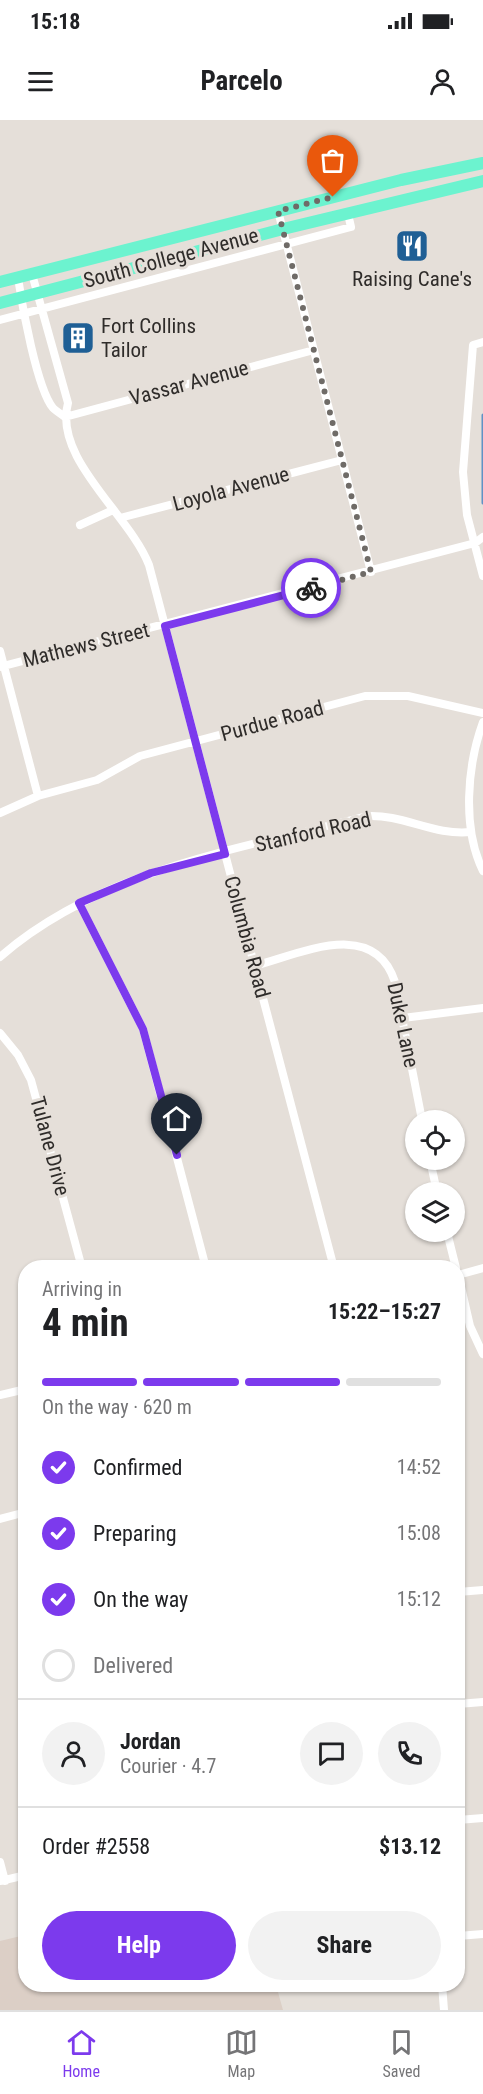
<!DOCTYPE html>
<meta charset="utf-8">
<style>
:root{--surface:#fff;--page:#f2f2f2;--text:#202124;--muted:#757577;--line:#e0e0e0;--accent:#7c3aed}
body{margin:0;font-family:"Roboto Condensed",sans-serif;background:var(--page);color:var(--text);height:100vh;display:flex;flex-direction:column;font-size:22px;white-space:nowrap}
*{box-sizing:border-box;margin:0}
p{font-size:20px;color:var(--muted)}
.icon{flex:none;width:33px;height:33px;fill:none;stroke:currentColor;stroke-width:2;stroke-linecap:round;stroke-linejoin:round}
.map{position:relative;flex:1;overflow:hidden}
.side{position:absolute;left:18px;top:1140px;width:447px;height:732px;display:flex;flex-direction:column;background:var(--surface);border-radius:24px;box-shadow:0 2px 4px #0004}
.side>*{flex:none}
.controls{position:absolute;left:405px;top:990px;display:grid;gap:12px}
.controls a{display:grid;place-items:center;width:60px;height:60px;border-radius:50%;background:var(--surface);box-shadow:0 2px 4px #0004;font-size:30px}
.pin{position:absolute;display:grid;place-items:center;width:51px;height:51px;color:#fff;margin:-62px -26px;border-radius:50% 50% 50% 0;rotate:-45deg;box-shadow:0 0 6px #0007}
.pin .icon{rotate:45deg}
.courier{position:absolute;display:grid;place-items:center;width:60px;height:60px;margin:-30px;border:4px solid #7c3aed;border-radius:50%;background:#fff;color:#222;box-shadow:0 2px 8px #0007}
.overview em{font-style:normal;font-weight:700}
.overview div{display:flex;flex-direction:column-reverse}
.overview{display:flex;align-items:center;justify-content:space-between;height:102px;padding:0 24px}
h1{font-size:39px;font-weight:700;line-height:45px}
.bar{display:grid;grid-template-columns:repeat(4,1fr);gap:9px 6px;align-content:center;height:72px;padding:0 24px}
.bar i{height:8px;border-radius:4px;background:var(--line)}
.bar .active{background:var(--accent)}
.bar p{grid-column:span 4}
.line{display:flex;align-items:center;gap:15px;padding:0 24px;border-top:2px solid var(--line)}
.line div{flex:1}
.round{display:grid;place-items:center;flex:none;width:63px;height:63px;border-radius:32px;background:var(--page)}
ol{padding:0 24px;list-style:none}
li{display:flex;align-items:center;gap:18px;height:66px}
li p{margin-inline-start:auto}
li .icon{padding:6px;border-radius:50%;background:var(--accent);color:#fff;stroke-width:4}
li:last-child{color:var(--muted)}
li i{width:33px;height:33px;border:3px solid var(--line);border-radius:50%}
.button{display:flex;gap:12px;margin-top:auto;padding:12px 24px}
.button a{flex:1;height:69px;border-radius:36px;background:var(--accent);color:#fff;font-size:24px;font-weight:700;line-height:69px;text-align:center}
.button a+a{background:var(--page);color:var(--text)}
.status{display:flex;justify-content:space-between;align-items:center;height:42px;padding:0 30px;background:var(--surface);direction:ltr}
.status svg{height:16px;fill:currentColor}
header{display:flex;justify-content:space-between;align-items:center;height:78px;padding:0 24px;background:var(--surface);font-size:27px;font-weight:700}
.tabs{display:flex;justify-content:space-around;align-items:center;height:84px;border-top:2px solid var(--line);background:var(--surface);font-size:16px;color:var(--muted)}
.tabs a{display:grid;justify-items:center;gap:3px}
.tabs .active{color:var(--accent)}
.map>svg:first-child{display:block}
.built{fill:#dccfc6}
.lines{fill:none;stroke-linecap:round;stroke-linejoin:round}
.stream{stroke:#6092c5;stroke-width:3}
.minor{stroke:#fff;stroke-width:8}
.trunk{stroke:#6cf3cf;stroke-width:12}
.done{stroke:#6f6b67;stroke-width:6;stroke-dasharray:0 10.8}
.route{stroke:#7c3aed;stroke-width:8}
.labels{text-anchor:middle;stroke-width:6;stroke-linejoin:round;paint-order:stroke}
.street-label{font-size:21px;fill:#2f2c2a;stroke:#e5dfd9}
.poi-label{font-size:21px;fill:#2f2c2a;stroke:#e5dfd9}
</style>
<div class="status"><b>15:18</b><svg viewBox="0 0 49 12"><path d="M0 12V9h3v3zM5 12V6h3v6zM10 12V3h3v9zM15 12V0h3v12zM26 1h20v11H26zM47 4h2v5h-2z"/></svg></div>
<header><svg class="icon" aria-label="menu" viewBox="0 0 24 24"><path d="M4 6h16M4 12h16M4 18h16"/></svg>Parcelo<svg class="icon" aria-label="person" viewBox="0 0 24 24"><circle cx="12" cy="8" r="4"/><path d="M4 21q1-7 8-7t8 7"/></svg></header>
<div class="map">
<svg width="483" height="1890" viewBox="0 0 483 1890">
<rect width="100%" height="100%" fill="#e5dfd9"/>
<!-- built -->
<path class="built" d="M 25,1815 L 26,1864 L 276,1865 L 283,1890 L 0,1890 L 0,1821 Z"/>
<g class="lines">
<!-- stream -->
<path class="stream" d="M 483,295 L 483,383"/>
<!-- minor -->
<path class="minor" d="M 278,91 L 371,452
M 32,154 L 68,283 C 53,339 130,395 149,445 L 334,1148
M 18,158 C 22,185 37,269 53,288 C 56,291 61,294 65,297
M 0,200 L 351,107 L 348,94
M 483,222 L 473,225 L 463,352 L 467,395 L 483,456
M 65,297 L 314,230
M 120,398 L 342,340
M 80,405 L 113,390
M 0,531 L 38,676
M 0,547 L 475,423 L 483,417
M 483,602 C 467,646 462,708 483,751
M 0,693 L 38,676 L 97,660 L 140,636 L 365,576 L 408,576 L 483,593
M 79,783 L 143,909 L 206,1148
M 0,837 C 101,749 241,729 367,696 C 403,694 434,716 471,712
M 254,846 C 300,834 374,797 395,862 L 422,1000
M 403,898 L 483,888
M 0,913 L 18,935 L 31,960 L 82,1148
M 430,1040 L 437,1072
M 447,1112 L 456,1148
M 458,1154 L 470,1206 L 483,1234
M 458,1155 L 483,1148
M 0,1275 L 26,1269
M 0,1399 L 26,1392
M 458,1472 L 483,1470
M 458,1584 L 483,1582
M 458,1700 L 483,1698
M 0,1742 L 5,1761
M 0,1761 L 26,1755
M 458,1816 L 483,1814
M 442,1864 L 444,1890"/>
<!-- trunk -->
<path class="trunk" d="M 0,162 L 401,60 L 483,43
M 0,183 L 283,109 L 483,61"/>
</g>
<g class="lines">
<!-- done -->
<path class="done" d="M 311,468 L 371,452 L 278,91 L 333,77"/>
<!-- route -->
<path class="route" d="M 177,1035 L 143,909 L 79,783 L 151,753 L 225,734 L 165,506 L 311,468"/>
</g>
<!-- icons -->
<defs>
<symbol id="restaurant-square" viewBox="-11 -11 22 22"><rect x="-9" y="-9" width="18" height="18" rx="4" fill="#1f5f95" stroke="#e5dfd9"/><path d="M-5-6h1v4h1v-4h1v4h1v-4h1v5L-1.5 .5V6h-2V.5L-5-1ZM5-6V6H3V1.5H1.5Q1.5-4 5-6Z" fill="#fff"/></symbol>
<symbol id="building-square" viewBox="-11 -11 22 22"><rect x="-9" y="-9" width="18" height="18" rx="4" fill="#1f5f95" stroke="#e5dfd9"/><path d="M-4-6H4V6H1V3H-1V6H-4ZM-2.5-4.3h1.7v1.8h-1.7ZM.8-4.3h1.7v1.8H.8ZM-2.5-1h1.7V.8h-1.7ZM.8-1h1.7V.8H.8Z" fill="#fff"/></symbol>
</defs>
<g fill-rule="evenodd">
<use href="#restaurant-square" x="393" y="107" width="38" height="38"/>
<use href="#building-square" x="59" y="199" width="38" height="38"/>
</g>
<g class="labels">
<!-- street labels -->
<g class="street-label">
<text transform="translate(171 138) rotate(-15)" y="7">South College Avenue</text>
<text transform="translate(189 263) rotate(-15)" y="7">Vassar Avenue</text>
<text transform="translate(231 369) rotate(-15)" y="7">Loyola Avenue</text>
<text transform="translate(86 525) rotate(-14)" y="7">Mathews Street</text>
<text transform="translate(272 601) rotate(-15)" y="7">Purdue Road</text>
<text transform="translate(313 712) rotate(-13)" y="7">Stanford Road</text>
<text transform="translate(247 817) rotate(75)" y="7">Columbia Road</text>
<text transform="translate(403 905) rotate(78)" y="7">Duke Lane</text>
<text transform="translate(50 1026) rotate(75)" y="7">Tulane Drive</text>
</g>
<!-- poi labels -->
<g class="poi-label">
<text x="412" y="166">Raising Cane's</text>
<text x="101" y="213" text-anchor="start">Fort Collins<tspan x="101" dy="24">Tailor</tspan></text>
</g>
</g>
</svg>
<div class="controls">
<a><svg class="icon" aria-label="locate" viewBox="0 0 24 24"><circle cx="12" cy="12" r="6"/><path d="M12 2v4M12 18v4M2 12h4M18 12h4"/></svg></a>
<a><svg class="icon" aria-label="layers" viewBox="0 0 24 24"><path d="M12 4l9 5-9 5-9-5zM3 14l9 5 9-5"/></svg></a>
</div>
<div class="pin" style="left:333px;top:77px;background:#ea580c"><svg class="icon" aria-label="bag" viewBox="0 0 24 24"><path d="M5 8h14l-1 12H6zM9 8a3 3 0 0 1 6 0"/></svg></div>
<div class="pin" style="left:177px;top:1035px;background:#1f2937"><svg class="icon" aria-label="home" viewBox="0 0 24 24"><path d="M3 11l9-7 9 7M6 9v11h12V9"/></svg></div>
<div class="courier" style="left:311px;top:468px"><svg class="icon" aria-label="bike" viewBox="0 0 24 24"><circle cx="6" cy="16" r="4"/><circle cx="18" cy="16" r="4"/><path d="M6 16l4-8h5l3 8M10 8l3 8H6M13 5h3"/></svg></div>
<section class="side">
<div class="overview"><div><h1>4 min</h1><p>Arriving in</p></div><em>15:22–15:27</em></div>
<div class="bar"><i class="active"></i><i class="active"></i><i class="active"></i><i></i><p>On the way · 620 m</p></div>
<ol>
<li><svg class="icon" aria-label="check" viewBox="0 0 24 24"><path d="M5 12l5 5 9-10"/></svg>Confirmed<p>14:52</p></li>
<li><svg class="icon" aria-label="check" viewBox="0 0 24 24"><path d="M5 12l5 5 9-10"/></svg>Preparing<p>15:08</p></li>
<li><svg class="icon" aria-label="check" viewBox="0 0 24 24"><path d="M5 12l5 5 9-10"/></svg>On the way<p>15:12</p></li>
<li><i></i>Delivered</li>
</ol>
<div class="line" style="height:108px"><a class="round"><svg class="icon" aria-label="person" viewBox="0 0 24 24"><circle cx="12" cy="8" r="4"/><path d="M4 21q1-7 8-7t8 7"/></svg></a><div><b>Jordan</b><p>Courier · 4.7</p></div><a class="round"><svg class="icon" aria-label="chat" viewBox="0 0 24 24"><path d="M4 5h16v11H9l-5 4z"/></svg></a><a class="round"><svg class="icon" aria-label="phone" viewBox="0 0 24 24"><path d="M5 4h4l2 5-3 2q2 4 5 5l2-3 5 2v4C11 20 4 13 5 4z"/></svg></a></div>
<div class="line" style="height:78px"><div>Order #2558</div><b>$13.12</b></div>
<div class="button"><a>Help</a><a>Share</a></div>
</section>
</div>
<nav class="tabs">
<a class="active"><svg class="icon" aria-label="home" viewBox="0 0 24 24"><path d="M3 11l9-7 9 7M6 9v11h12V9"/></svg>Home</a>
<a><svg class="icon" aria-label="map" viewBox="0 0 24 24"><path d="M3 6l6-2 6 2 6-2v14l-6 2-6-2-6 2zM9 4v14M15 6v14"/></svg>Map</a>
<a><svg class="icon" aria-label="saved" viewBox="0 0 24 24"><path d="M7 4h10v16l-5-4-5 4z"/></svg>Saved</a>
</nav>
